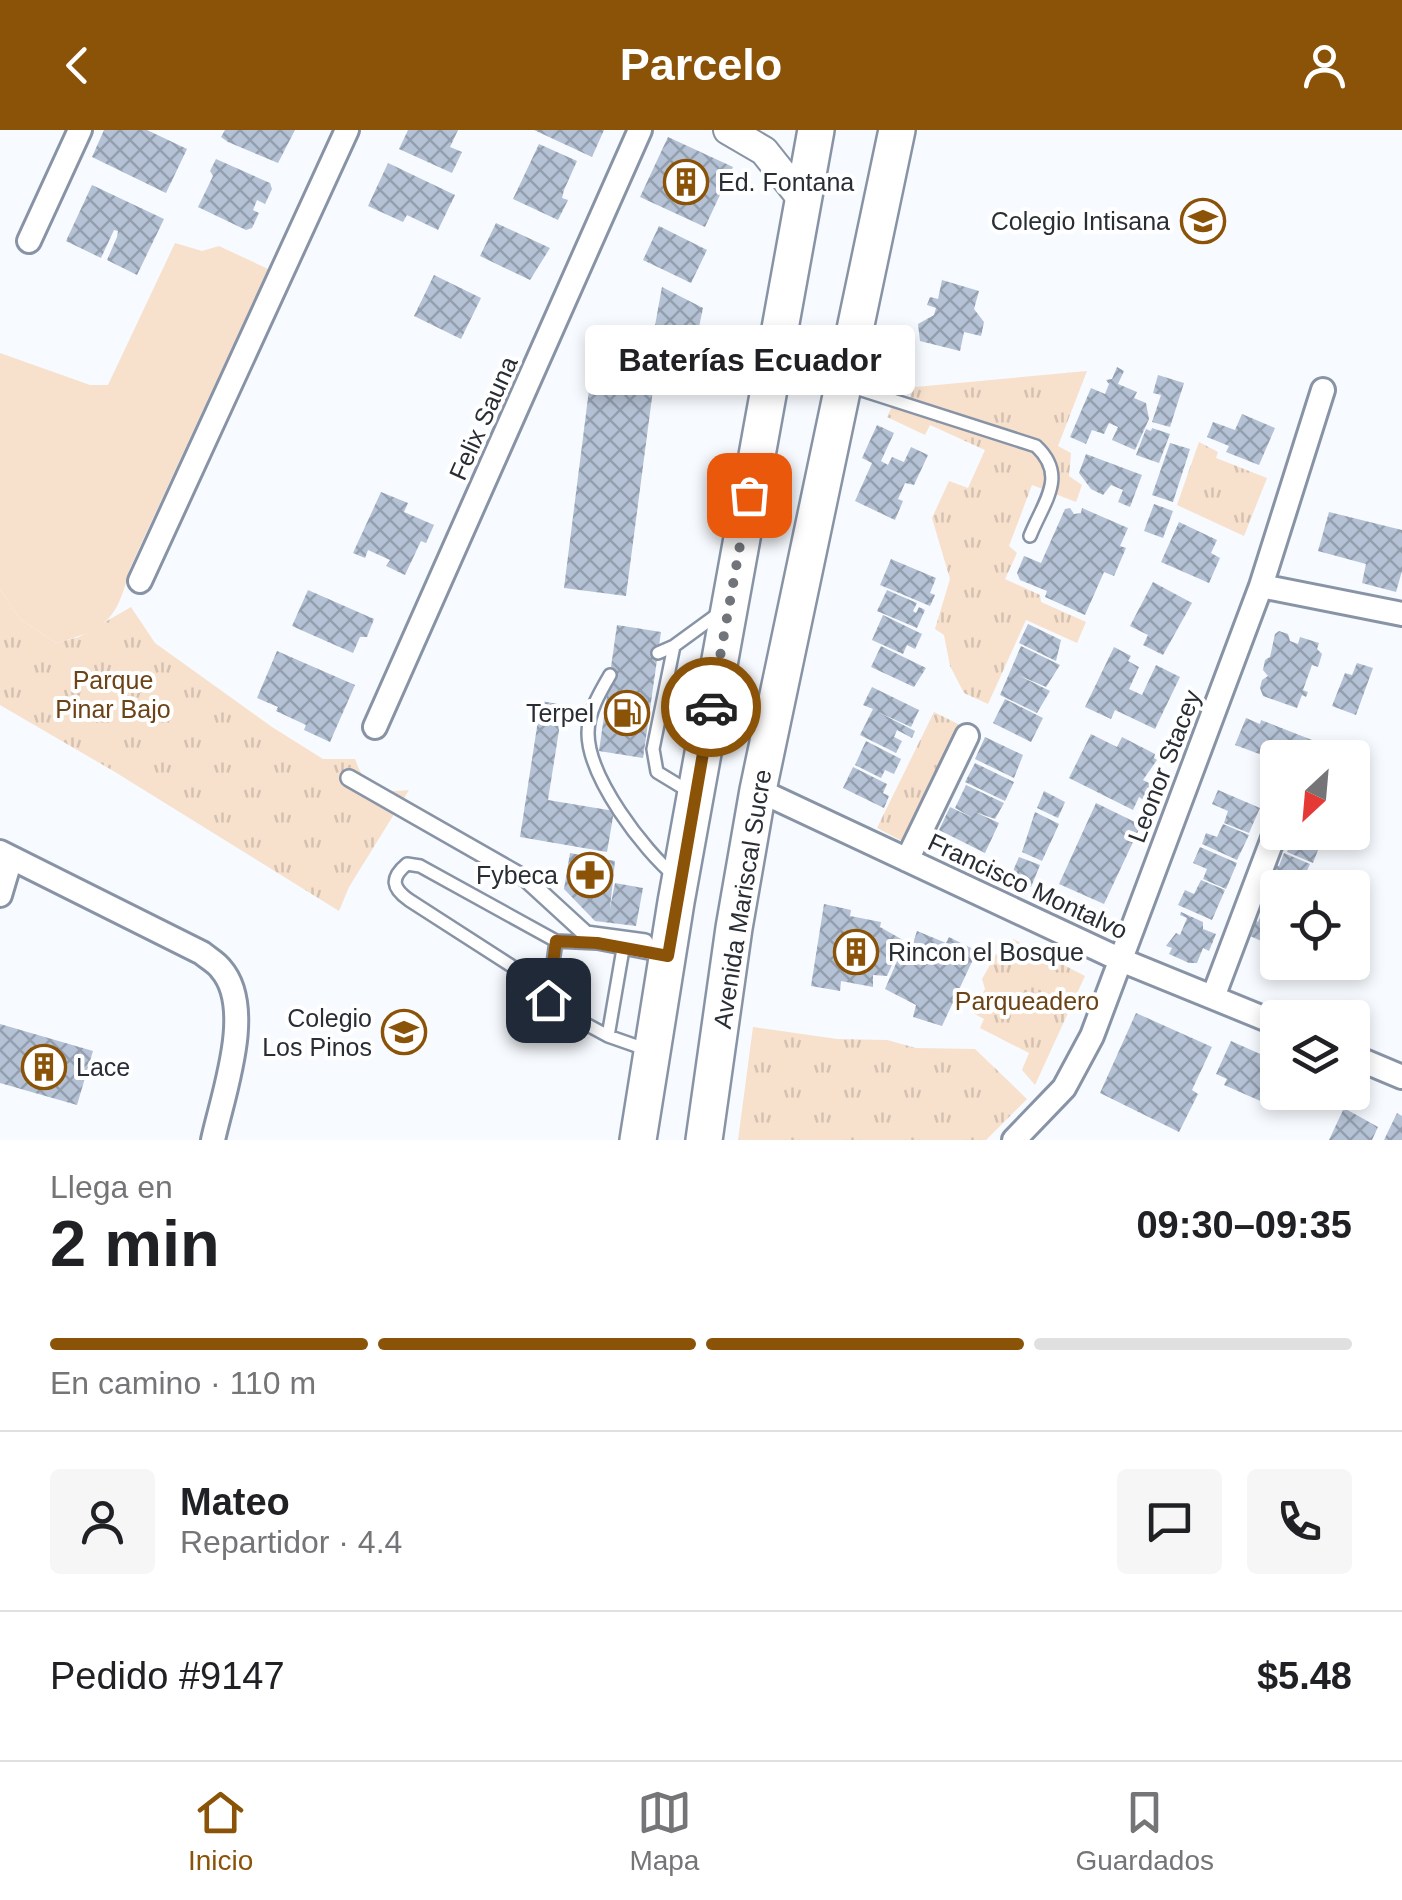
<!DOCTYPE html>
<html lang="es">
<meta charset="utf-8">
<style>
:root{--surface:#fff;--page:#f6f6f6;--text:#202124;--muted:#757577;--line:#e0e0e0;--accent:#8b5308}
body{margin:0;font-family:Helvetica,sans-serif;background:var(--page);color:var(--text);height:100vh;display:flex;flex-direction:column;font-size:38px;white-space:nowrap}
*{box-sizing:border-box;margin:0}
p{font-size:32px;color:var(--muted)}
.icon{flex:none;width:55px;height:55px;fill:none;stroke:currentColor;stroke-width:2;stroke-linecap:round;stroke-linejoin:round}
.map{position:relative;height:1010px;overflow:hidden}
.side{display:flex;flex-direction:column;background:var(--surface);flex:1}
.side>*{flex:none}
.needle{width:65px;rotate:206deg}
.controls{position:absolute;left:1260px;top:610px;display:grid;gap:20px}
.controls a{display:grid;place-items:center;width:110px;height:110px;border-radius:10px;background:var(--surface);box-shadow:0 5px 15px #0003;font-size:50px}
.pin{position:absolute;display:grid;place-items:center;width:85px;height:85px;color:#fff;margin:-42px;border-radius:20px;box-shadow:0 5px 15px #0006}
.courier{position:absolute;display:grid;place-items:center;width:100px;height:100px;margin:-50px;border:8px solid #8b5308;border-radius:50%;background:#fff;color:#222;box-shadow:0 2px 12px #0007}
.bubble{position:absolute;height:70px;border-radius:10px;background:var(--surface);box-shadow:0 5px 15px #0003;font-size:32px;font-weight:800;line-height:70px;text-align:center}
.head em{font-style:normal;font-weight:800}
.head div{display:flex;flex-direction:column-reverse}
.head{display:flex;align-items:center;justify-content:space-between;height:170px;padding:0 50px}
h1{font-size:65px;font-weight:800;line-height:75px}
.bar{display:grid;grid-template-columns:repeat(4,1fr);gap:15px 10px;align-content:center;height:120px;padding:0 50px}
.bar i{height:12px;border-radius:8px;background:var(--line)}
.bar .active{background:var(--accent)}
.bar p{grid-column:span 4}
.line{display:flex;align-items:center;gap:25px;padding:0 50px;border-top:2px solid var(--line)}
.line div{flex:1}
.round{display:grid;place-items:center;flex:none;width:105px;height:105px;border-radius:10px;background:var(--page)}
header{display:flex;justify-content:space-between;align-items:center;height:130px;padding:0 50px;background:var(--accent);color:#fff;font-size:45px;font-weight:800}
.tabs{display:flex;justify-content:space-around;align-items:center;height:140px;border-top:2px solid var(--line);background:var(--surface);font-size:28px;color:var(--muted)}
.tabs a{display:grid;justify-items:center;gap:5px}
.tabs .active{color:var(--accent)}
.map>svg:first-child{display:block}
.green{fill:#f7e1cd}
.park{fill:url(#park-tufts)}
.building{fill:url(#building-cross-hatch)}
.lines{fill:none;stroke-linecap:round;stroke-linejoin:round}
.service-casing{stroke:#8894a6;stroke-width:16}
.pedestrian-casing{stroke:#8894a6;stroke-width:20}
.minor-casing{stroke:#8894a6;stroke-width:28}
.tertiary-casing{stroke:#8894a6;stroke-width:32}
.primary-casing{stroke:#8894a6;stroke-width:40}
.service{stroke:#fff;stroke-width:11}
.pedestrian{stroke:#fff;stroke-width:15}
.minor{stroke:#fff;stroke-width:22}
.tertiary{stroke:#fff;stroke-width:28}
.primary{stroke:#fff;stroke-width:35}
.done{stroke:#71757b;stroke-width:10;stroke-dasharray:0 18}
.route{stroke:#8b5308;stroke-width:12}
.labels{text-anchor:middle;stroke-width:8;stroke-linejoin:round;paint-order:stroke}
.poi-label{font-size:25px;fill:#292e35;stroke:#fff;text-anchor:end}
.street-label{font-size:25px;fill:#292e35;stroke:#fff}
.park-label{font-size:25px;fill:#6c4316;stroke:#fff}
</style>
<header><svg class="icon" aria-label="back" viewBox="0 0 24 24"><path d="M15 5l-7 7 7 7"/></svg>Parcelo<svg class="icon" aria-label="person" viewBox="0 0 24 24"><circle cx="12" cy="8" r="4"/><path d="M4 21q1-7 8-7t8 7"/></svg></header>
<div class="map">
<svg width="1402" height="1010" viewBox="0 0 1402 1010">
<defs>
<pattern id="park-tufts" width="24" height="20" patternUnits="userSpaceOnUse" patternTransform="scale(2.5)"><rect width="24" height="20" fill="#f7e1cd"/><path d="M3 7l-1-3M5 7V3M7 7l1-3M15 17l-1-3M17 17v-4M19 17l1-3" fill="none" stroke="#d4c1b1"/></pattern>
<pattern id="building-cross-hatch" width="8" height="8" patternUnits="userSpaceOnUse" patternTransform="scale(2.5)"><rect width="8" height="8" fill="#b5c2d5"/><path d="M0 0l8 8M0 8l8-8" fill="none" stroke="#939eae"/></pattern>
</defs>
<rect width="100%" height="100%" fill="#f7fafe"/>
<!-- green -->
<path class="green" d="M 175,113 L 202,121 L 219,116 L 268,139 L 130,438 C 117,489 108,499 56,513 L 20,489 L 0,459 L 0,223 L 90,255 L 108,255 Z"/>
<!-- park -->
<path class="park" d="M 1087,241 L 1058,316 L 1071,323 L 1069,346 L 1082,355 L 1076,372 L 1032,355 L 1009,416 L 1017,423 L 1005,449 L 1040,465 L 1041,472 L 1086,492 L 1077,513 L 1026,490 L 988,574 L 964,563 L 950,536 L 944,505 L 935,499 L 950,449 L 932,388 L 949,351 L 968,358 L 985,320 L 930,295 L 925,305 L 887,287 L 896,268 L 910,267 L 915,257 Z
M 1199,312 L 1218,322 L 1216,328 L 1267,348 L 1244,406 L 1177,375 Z
M 0,459 L 20,489 L 56,513 L 79,507 L 131,477 L 155,513 L 272,597 L 323,629 L 355,629 C 367,661 376,663 409,660 L 349,757 L 339,781 L 115,642 L 0,575 Z
M 934,582 L 960,595 L 902,711 L 877,698 Z
M 1013,809 L 1085,846 L 1035,955 L 1022,940 L 1029,923 L 980,898 L 984,889 L 973,883 L 985,859 L 982,849 L 996,824 L 1005,828 Z
M 753,897 L 837,909 L 887,910 L 916,918 L 975,919 L 1027,969 L 986,1010 L 738,1010 Z"/>
<!-- building -->
<path class="building" d="M 104,0 L 147,0 L 187,19 L 166,63 L 92,27 Z
M 225,0 L 295,0 L 278,33 L 228,12 L 221,7 Z
M 408,0 L 458,0 L 450,17 L 462,22 L 452,43 L 399,19 Z
M 534,0 L 604,0 L 592,27 Z
M 668,7 L 733,37 L 705,97 L 640,67 Z
M 539,14 L 577,31 L 564,60 L 562,68 L 568,70 L 558,90 L 513,69 Z
M 216,29 L 270,53 L 272,59 L 265,74 L 257,70 L 253,80 L 259,83 L 252,98 L 246,100 L 198,77 L 213,46 L 210,41 Z
M 388,33 L 455,65 L 438,100 L 407,85 L 403,92 L 368,76 Z
M 92,55 L 164,89 L 137,145 L 107,130 L 117,107 L 118,101 L 114,100 L 101,128 L 66,111 Z
M 496,93 L 550,118 L 530,150 L 480,126 Z
M 659,96 L 707,120 L 691,153 L 643,130 Z
M 434,145 L 481,168 L 461,209 L 414,186 Z
M 942,150 L 979,161 L 974,179 L 984,192 L 981,206 L 964,202 L 960,221 L 920,211 L 918,194 L 934,185 L 936,178 L 927,175 L 930,167 L 938,169 Z
M 662,157 L 703,178 L 696,211 L 654,201 Z
M 1117,237 L 1124,241 L 1118,254 L 1137,262 L 1134,268 L 1146,273 L 1149,289 L 1135,320 L 1112,310 L 1118,297 L 1109,293 L 1104,304 L 1092,300 L 1086,314 L 1070,307 L 1091,258 L 1105,264 L 1109,254 L 1106,250 L 1112,249 Z
M 591,244 L 654,252 L 626,466 L 564,458 Z
M 1158,245 L 1184,253 L 1170,297 L 1152,292 L 1161,265 L 1153,263 Z
M 1242,284 L 1275,298 L 1259,335 L 1226,322 L 1229,316 L 1207,307 L 1213,292 L 1235,300 Z
M 877,295 L 894,303 L 881,331 L 888,335 L 892,327 L 904,332 L 911,317 L 928,325 L 914,355 L 905,353 L 898,369 L 903,371 L 895,390 L 855,371 L 872,333 L 862,328 Z
M 1152,298 L 1170,304 L 1159,333 L 1136,325 L 1146,299 L 1151,301 Z
M 1170,313 L 1190,319 L 1173,372 L 1152,365 Z
M 1086,324 L 1142,345 L 1130,377 L 1118,372 L 1123,360 L 1111,355 L 1103,365 L 1091,359 L 1079,343 Z
M 381,362 L 408,373 L 404,382 L 434,395 L 426,413 L 421,411 L 405,445 L 386,436 L 390,430 L 368,420 L 365,428 L 353,423 Z
M 1154,374 L 1173,381 L 1163,408 L 1144,401 Z
M 1070,378 L 1074,384 L 1081,383 L 1082,378 L 1128,398 L 1120,416 L 1126,418 L 1114,446 L 1104,442 L 1085,485 L 1045,467 L 1047,461 L 1020,450 L 1017,443 L 1024,426 L 1041,433 L 1065,379 Z
M 1329,382 L 1402,400 L 1402,441 L 1396,462 L 1362,453 L 1366,434 L 1318,421 Z
M 1179,392 L 1217,410 L 1211,423 L 1220,428 L 1209,453 L 1161,432 Z
M 891,429 L 936,448 L 930,463 L 935,465 L 930,476 L 880,455 Z
M 1153,452 L 1192,473 L 1163,525 L 1143,515 L 1148,505 L 1130,496 Z
M 308,460 L 374,489 L 367,507 L 360,507 L 353,523 L 292,496 Z
M 887,460 L 917,473 L 913,481 L 916,483 L 919,477 L 925,480 L 917,498 L 877,481 Z
M 883,485 L 922,504 L 915,519 L 907,515 L 903,524 L 872,510 Z
M 1028,494 L 1061,510 L 1056,531 L 1019,513 Z
M 617,495 L 661,502 L 643,628 L 599,621 Z
M 1279,501 L 1288,504 L 1290,511 L 1298,514 L 1300,507 L 1319,513 L 1317,519 L 1322,524 L 1318,537 L 1312,535 L 1303,560 L 1308,562 L 1306,567 L 1302,565 L 1297,578 L 1263,566 L 1260,558 L 1262,550 L 1268,546 L 1263,540 L 1265,530 L 1270,527 L 1275,504 Z
M 881,516 L 926,538 L 914,557 L 871,537 Z
M 1021,516 L 1060,535 L 1046,557 L 1018,545 L 1050,561 L 1037,583 L 1000,565 Z
M 1114,517 L 1131,526 L 1128,531 L 1139,537 L 1129,559 L 1142,565 L 1156,535 L 1180,547 L 1155,599 L 1115,580 L 1111,589 L 1085,577 Z
M 277,521 L 355,555 L 330,612 L 304,600 L 306,595 L 276,581 L 278,577 L 257,568 Z
M 1357,533 L 1373,538 L 1356,585 L 1332,576 L 1345,543 L 1352,545 Z
M 872,557 L 919,580 L 911,597 L 878,582 L 915,601 L 912,608 L 897,600 L 894,607 L 902,611 L 896,623 L 860,605 L 873,579 L 863,575 Z
M 1005,569 L 1043,588 L 1031,612 L 993,593 Z
M 541,571 L 563,575 L 548,670 L 614,681 L 607,722 L 520,707 Z
M 1246,588 L 1260,594 L 1261,590 L 1312,610 L 1305,628 L 1278,628 L 1278,631 L 1235,615 Z
M 1091,604 L 1117,617 L 1122,607 L 1155,624 L 1154,628 L 1157,630 L 1143,650 L 1151,654 L 1144,670 L 1139,667 L 1133,680 L 1069,648 Z
M 985,607 L 1023,625 L 1014,648 L 975,629 Z
M 866,611 L 901,629 L 894,644 L 885,640 L 881,648 L 855,635 Z
M 975,633 L 1014,652 L 1005,671 L 965,652 Z
M 853,637 L 887,654 L 883,663 L 889,666 L 884,678 L 843,658 Z
M 966,655 L 1004,673 L 995,689 L 975,682 L 999,693 L 985,723 L 939,700 L 950,677 L 973,688 L 955,678 Z
M 1218,660 L 1260,678 L 1249,703 L 1224,693 L 1228,681 L 1212,674 Z
M 1044,661 L 1065,672 L 1058,688 L 1037,678 Z
M 1096,673 L 1141,695 L 1104,774 L 1059,754 Z
M 1035,682 L 1059,694 L 1042,731 L 1022,722 Z
M 1223,694 L 1249,705 L 1237,730 L 1202,714 L 1206,703 L 1217,707 Z
M 1272,702 L 1312,702 L 1323,707 L 1313,733 L 1287,722 L 1292,711 Z
M 1200,717 L 1237,733 L 1226,759 L 1203,749 L 1207,739 L 1193,733 Z
M 570,723 L 615,731 L 610,778 L 615,753 L 643,758 L 636,796 L 595,791 L 564,759 Z
M 1284,723 L 1310,734 L 1299,758 L 1268,747 L 1291,758 L 1278,758 L 1275,817 L 1241,802 L 1248,787 L 1258,792 L 1269,767 L 1255,761 L 1268,731 L 1279,736 Z
M 1019,727 L 1040,735 L 1031,757 L 1010,748 Z
M 1201,750 L 1225,760 L 1212,790 L 1178,775 L 1185,760 L 1194,764 Z
M 824,774 L 851,780 L 850,786 L 881,792 L 880,797 L 903,810 L 887,846 L 873,845 L 873,857 L 841,851 L 840,861 L 811,856 Z
M 1181,782 L 1203,792 L 1203,799 L 1216,804 L 1209,821 L 1203,818 L 1197,833 L 1189,833 L 1169,824 L 1172,818 L 1166,816 L 1176,803 L 1180,805 L 1187,788 L 1180,785 Z
M 917,801 L 946,813 L 949,807 L 977,821 L 942,896 L 913,887 L 916,875 L 885,859 L 906,810 L 913,813 Z
M 1136,883 L 1212,917 L 1192,960 L 1198,964 L 1179,1002 L 1100,963 Z
M 0,894 L 93,921 L 77,975 L 0,953 Z
M 1231,911 L 1278,932 L 1278,945 L 1265,973 L 1224,955 L 1227,949 L 1216,944 Z
M 1344,978 L 1378,997 L 1372,1010 L 1329,1010 Z
M 1397,983 L 1402,986 L 1402,1010 L 1384,1010 Z"/>
<g class="lines">
<defs>
<path id="service" d="M 846,255 L 1036,316 C 1068,346 1044,371 1030,406
M 658,523 L 674,516
M 610,545 C 600,562 588,582 588,603 C 588,647 643,720 676,747
M 690,662 L 657,642 L 653,619 L 674,516 L 722,481
M 548,870 L 556,811
M 608,906 L 623,819
M 648,920 L 608,906 L 558,879 L 524,844 L 409,770 C 392,758 390,748 407,734 L 420,736 L 556,811 L 597,813 L 664,826"/>
<path id="pedestrian" d="M 349,648 L 526,749 L 586,804 L 645,812"/>
<path id="minor" d="M 29,111 L 80,0
M 140,451 L 347,0
M 1261,456 L 1402,484
M 375,597 L 640,0
M 758,660 L 1121,830 L 1278,894
M 0,722 L 202,823 C 208,828 217,833 221,839 C 255,878 223,964 213,1010
M 907,730 L 967,606
M 0,765 L 11,728
M 1213,867 L 1278,695
M 1352,926 L 1402,947
M 1014,1010 L 1064,958 L 1092,906 L 1261,456 L 1323,260"/>
<path id="tertiary" d="M 728,0 L 764,21 L 803,70"/>
<path id="primary" d="M 638,1010 L 676,772 L 816,0
M 704,1010 L 734,798 L 758,660 L 897,0"/>
</defs>
<!-- service casing -->
<use href="#service" class="service-casing"/>
<!-- pedestrian casing -->
<use href="#pedestrian" class="pedestrian-casing"/>
<!-- minor casing -->
<use href="#minor" class="minor-casing"/>
<!-- tertiary casing -->
<use href="#tertiary" class="tertiary-casing"/>
<!-- primary casing -->
<use href="#primary" class="primary-casing"/>
<!-- service -->
<use href="#service" class="service"/>
<!-- pedestrian -->
<use href="#pedestrian" class="pedestrian"/>
<!-- minor -->
<use href="#minor" class="minor"/>
<!-- tertiary -->
<use href="#tertiary" class="tertiary"/>
<!-- primary -->
<use href="#primary" class="primary"/>
</g>
<g class="lines">
<!-- done -->
<path class="done" d="M 711,577 L 749,365"/>
<!-- route -->
<path class="route" d="M 548,870 L 556,811 L 597,813 L 668,826 L 711,577"/>
</g>
<!-- icons -->
<defs>
<symbol id="building-ring" viewBox="-11 -11 22 22"><circle r="9.5" fill="#fff" stroke="#8b5308" stroke-width="1.5"/><path d="M-4-6H4V6H1V3H-1V6H-4ZM-2.5-4.3h1.7v1.8h-1.7ZM.8-4.3h1.7v1.8H.8ZM-2.5-1h1.7V.8h-1.7ZM.8-1h1.7V.8H.8Z" fill="#8b5308"/></symbol>
<symbol id="university-ring" viewBox="-11 -11 22 22"><circle r="9.5" fill="#fff" stroke="#8b5308" stroke-width="1.5"/><path d="M0-5L7-2L0 1L-7-2ZM-4 1L0 2.5L4 1V4Q0 6-4 4Z" fill="#8b5308"/></symbol>
<symbol id="fuel-ring" viewBox="-11 -11 22 22"><circle r="9.5" fill="#fff" stroke="#8b5308" stroke-width="1.5"/><path d="M-5.5-6h7V0h2V4h1.3V-2.5L3-4.5l.8-.8L6-3V5H2.5V1h-1V6h-7ZM-4.2-4.7v3.2H.2V-4.7Z" fill="#8b5308"/></symbol>
<symbol id="pharmacy-ring" viewBox="-11 -11 22 22"><circle r="9.5" fill="#fff" stroke="#8b5308" stroke-width="1.5"/><path d="M-2-6h4v4h4v4h-4v4h-4v-4h-4v-4h4Z" fill="#8b5308"/></symbol>
<symbol id="school-ring" viewBox="-11 -11 22 22"><circle r="9.5" fill="#fff" stroke="#8b5308" stroke-width="1.5"/><path d="M0-5L7-2L0 1L-7-2ZM-4 1L0 2.5L4 1V4Q0 6-4 4Z" fill="#8b5308"/></symbol>
</defs>
<g fill-rule="evenodd">
<use href="#building-ring" x="661" y="27" width="50" height="50"/>
<use href="#university-ring" x="1178" y="66" width="50" height="50"/>
<use href="#fuel-ring" x="602" y="558" width="50" height="50"/>
<use href="#pharmacy-ring" x="565" y="720" width="50" height="50"/>
<use href="#building-ring" x="831" y="797" width="50" height="50"/>
<use href="#school-ring" x="379" y="877" width="50" height="50"/>
<use href="#building-ring" x="19" y="912" width="50" height="50"/>
</g>
<g class="labels">
<!-- poi labels -->
<g class="poi-label">
<text x="718" y="61" text-anchor="start">Ed. Fontana</text>
<text x="1170" y="100">Colegio Intisana</text>
<text x="594" y="592">Terpel</text>
<text x="558" y="754">Fybeca</text>
<text x="888" y="831" text-anchor="start">Rincon el Bosque</text>
<text x="372" y="897">Colegio<tspan x="372" dy="29">Los Pinos</tspan></text>
<text x="76" y="946" text-anchor="start">Lace</text>
</g>
<!-- street labels -->
<g class="street-label">
<text transform="translate(483 288) rotate(-66)" y="9">Felix Sauna</text>
<text transform="translate(1164 636) rotate(-69)" y="9">Leonor Stacey</text>
<text transform="translate(1028 756) rotate(25)" y="9">Francisco Montalvo</text>
<text transform="translate(742 769) rotate(-81)" y="9">Avenida Mariscal Sucre</text>
</g>
<!-- park labels -->
<g class="park-label">
<text x="113" y="559">Parque<tspan x="113" dy="29">Pinar Bajo</tspan></text>
<text x="1027" y="880">Parqueadero</text>
</g>
</g>
</svg>
<div class="controls">
<a><svg class="needle" viewBox="-14 -14 28 28"><path d="M0-13l5 13h-10z" fill="#e53935"/><path d="M0 13l5-13h-10z" fill="#757577"/></svg></a>
<a><svg class="icon" aria-label="locate" viewBox="0 0 24 24"><circle cx="12" cy="12" r="6"/><path d="M12 2v4M12 18v4M2 12h4M18 12h4"/></svg></a>
<a><svg class="icon" aria-label="layers" viewBox="0 0 24 24"><path d="M12 4l9 5-9 5-9-5zM3 14l9 5 9-5"/></svg></a>
</div>
<div class="pin" style="left:749px;top:365px;background:#ea580c"><svg class="icon" aria-label="bag" viewBox="0 0 24 24"><path d="M5 8h14l-1 12H6zM9 8a3 3 0 0 1 6 0"/></svg></div>
<div class="pin" style="left:548px;top:870px;background:#1f2937"><svg class="icon" aria-label="home" viewBox="0 0 24 24"><path d="M3 11l9-7 9 7M6 9v11h12V9"/></svg></div>
<div class="courier" style="left:711px;top:577px"><svg class="icon" aria-label="car" viewBox="0 0 24 24"><path d="M5 17H2v-5l4-1 3-4h7l3 4 3 1v5h-3M9 17h6M6 11h13"/><circle cx="7" cy="17" r="2"/><circle cx="17" cy="17" r="2"/></svg></div>
<div class="bubble" style="left:585px;top:195px;width:330px">Baterías Ecuador</div>
</div>
<section class="side">
<div class="head"><div><h1>2 min</h1><p>Llega en</p></div><em>09:30–09:35</em></div>
<div class="bar"><i class="active"></i><i class="active"></i><i class="active"></i><i></i><p>En camino · 110 m</p></div>
<div class="line" style="height:180px"><a class="round"><svg class="icon" aria-label="person" viewBox="0 0 24 24"><circle cx="12" cy="8" r="4"/><path d="M4 21q1-7 8-7t8 7"/></svg></a><div><b>Mateo</b><p>Repartidor · 4.4</p></div><a class="round"><svg class="icon" aria-label="chat" viewBox="0 0 24 24"><path d="M4 5h16v11H9l-5 4z"/></svg></a><a class="round"><svg class="icon" aria-label="phone" viewBox="0 0 24 24"><path d="M5 4h4l2 5-3 2q2 4 5 5l2-3 5 2v4C11 20 4 13 5 4z"/></svg></a></div>
<div class="line" style="height:130px"><div>Pedido #9147</div><b>$5.48</b></div>
</section>
<nav class="tabs">
<a class="active"><svg class="icon" aria-label="home" viewBox="0 0 24 24"><path d="M3 11l9-7 9 7M6 9v11h12V9"/></svg>Inicio</a>
<a><svg class="icon" aria-label="map" viewBox="0 0 24 24"><path d="M3 6l6-2 6 2 6-2v14l-6 2-6-2-6 2zM9 4v14M15 6v14"/></svg>Mapa</a>
<a><svg class="icon" aria-label="saved" viewBox="0 0 24 24"><path d="M7 4h10v16l-5-4-5 4z"/></svg>Guardados</a>
</nav>
